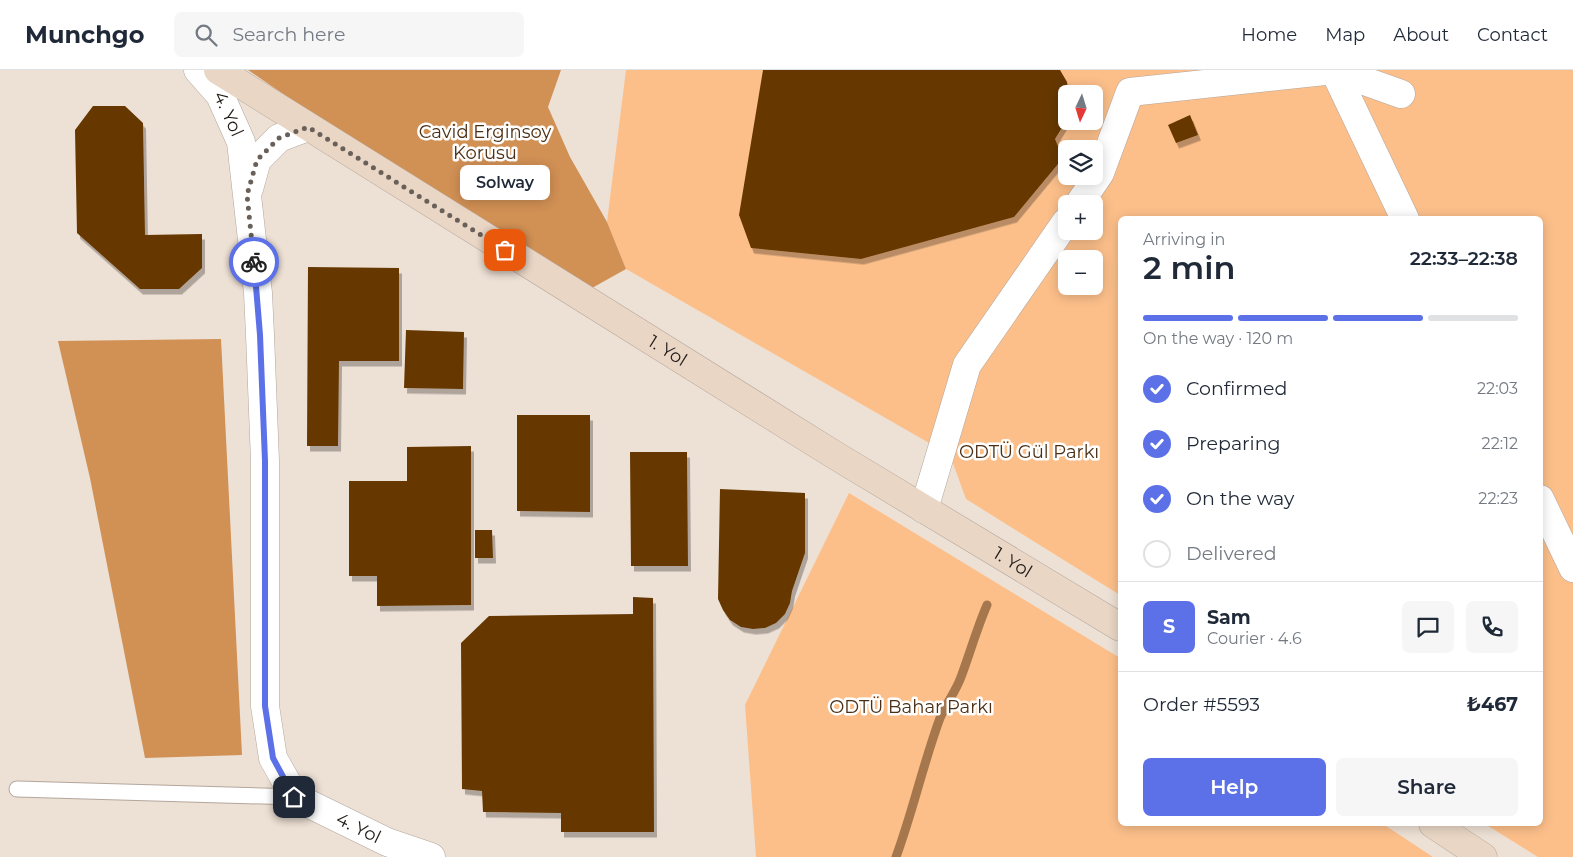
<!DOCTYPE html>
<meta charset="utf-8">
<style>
:root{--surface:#fff;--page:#f6f6f7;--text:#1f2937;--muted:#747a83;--line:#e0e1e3;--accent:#5c71e8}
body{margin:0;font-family:Montserrat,sans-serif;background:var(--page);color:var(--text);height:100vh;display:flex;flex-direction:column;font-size:19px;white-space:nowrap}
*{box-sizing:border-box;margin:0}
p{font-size:16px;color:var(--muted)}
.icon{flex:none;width:28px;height:28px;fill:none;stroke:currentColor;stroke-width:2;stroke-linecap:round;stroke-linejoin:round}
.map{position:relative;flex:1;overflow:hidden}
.side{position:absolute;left:1118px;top:146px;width:425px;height:610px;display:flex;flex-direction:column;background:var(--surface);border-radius:8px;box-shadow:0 2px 12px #0003}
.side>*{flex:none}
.needle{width:32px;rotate:184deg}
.buttons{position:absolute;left:1058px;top:15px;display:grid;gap:10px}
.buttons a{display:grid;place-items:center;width:45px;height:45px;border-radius:8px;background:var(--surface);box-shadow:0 2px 12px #0003;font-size:25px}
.pin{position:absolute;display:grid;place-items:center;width:42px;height:42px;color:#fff;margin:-21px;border-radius:10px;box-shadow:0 2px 8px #0006}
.courier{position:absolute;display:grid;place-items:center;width:50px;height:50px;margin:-25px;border:4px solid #5c71e8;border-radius:50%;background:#fff;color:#222;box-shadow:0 1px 6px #0007}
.bubble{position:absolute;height:35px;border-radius:8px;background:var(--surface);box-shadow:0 2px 12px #0003;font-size:16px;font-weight:600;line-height:35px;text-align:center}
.overview em{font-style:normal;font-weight:600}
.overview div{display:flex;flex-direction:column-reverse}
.overview{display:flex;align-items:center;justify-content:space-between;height:85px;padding:0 25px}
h1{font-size:32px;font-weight:600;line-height:38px}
.bar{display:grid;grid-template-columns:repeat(4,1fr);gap:8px 5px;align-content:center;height:60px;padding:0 25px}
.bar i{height:6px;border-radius:4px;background:var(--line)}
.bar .active{background:var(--accent)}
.bar p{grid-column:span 4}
.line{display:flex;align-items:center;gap:12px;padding:0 25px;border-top:1px solid var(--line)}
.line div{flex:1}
.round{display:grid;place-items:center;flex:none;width:52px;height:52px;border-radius:8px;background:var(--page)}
ol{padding:0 25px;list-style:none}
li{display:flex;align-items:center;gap:15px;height:55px}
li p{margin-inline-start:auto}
li .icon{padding:5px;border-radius:50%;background:var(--accent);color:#fff;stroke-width:4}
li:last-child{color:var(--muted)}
li i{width:28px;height:28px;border:2px solid var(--line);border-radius:50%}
.action{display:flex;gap:10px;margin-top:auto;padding:10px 25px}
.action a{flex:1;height:58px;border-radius:8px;background:var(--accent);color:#fff;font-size:20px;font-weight:600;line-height:58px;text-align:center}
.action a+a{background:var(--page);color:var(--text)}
header{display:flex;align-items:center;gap:30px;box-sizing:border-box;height:70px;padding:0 25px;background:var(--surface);border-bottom:1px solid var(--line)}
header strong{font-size:24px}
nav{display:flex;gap:28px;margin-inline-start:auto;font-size:18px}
.search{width:350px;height:45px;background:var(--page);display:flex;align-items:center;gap:12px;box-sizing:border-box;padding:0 18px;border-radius:8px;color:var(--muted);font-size:19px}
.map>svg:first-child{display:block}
.green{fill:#fcbf8a;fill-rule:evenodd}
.forest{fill:#d19054}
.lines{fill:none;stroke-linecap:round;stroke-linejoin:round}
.stream{stroke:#a6774c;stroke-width:9}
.building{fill:#663803;filter:url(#shadow)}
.lane-casing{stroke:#b3a69c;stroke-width:17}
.street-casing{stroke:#b3a69c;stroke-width:29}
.secondary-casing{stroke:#b3a69c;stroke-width:29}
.lane{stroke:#fff;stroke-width:15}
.street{stroke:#fff;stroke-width:28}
.secondary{stroke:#e9d6c5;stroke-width:28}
.done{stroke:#686059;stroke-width:5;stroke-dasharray:0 9}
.route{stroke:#5c71e8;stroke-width:6}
.labels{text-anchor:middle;stroke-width:5;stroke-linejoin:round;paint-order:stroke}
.street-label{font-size:18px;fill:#201b17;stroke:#fff}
.park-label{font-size:18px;fill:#4b3016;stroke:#fff}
</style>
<header>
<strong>Munchgo</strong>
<div class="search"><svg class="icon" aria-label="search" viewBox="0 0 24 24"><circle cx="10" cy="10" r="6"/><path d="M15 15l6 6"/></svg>Search here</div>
<nav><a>Home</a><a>Map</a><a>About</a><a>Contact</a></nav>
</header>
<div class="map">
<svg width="1573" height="787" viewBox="0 0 1573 787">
<defs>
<filter id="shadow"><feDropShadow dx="3" dy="5.5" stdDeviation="0" flood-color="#0004"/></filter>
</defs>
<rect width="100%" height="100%" fill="#ede0d4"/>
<!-- green -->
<path class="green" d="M 626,0 L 1573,0 L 1573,787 L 1538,787 L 1485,754 L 1540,754 L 1540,149 L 1120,149 L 1120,525 L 966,429 L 950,385 L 626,199 L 607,152 ZM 1066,24 L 1094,24 L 1094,51 L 1066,51 ZM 1066,79 L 1094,79 L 1094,106 L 1066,106 ZM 1066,134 L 1094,134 L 1094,161 L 1066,161 ZM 1066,189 L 1094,189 L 1094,216 L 1066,216 Z
M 849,423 L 1120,588 L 1120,754 L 1383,754 L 1433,787 L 756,787 L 745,635 Z"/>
<!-- forest -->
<path class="forest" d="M 248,0 L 561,0 L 548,37 L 570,87 L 607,152 L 626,199 L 592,218 L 350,70 Z
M 221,269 L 242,685 L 145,688 L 90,408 L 58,271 Z"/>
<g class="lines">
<!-- stream -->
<path class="stream" d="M 896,787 C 913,741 923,694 940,648 C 946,634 956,621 961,607 C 970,583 977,558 987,535"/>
</g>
<!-- building -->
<path class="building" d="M 763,0 L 1060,0 L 1067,12 L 1066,51 L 1055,69 L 1063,88 L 1014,147 L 861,189 L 751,178 L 739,145 Z
M 93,36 L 125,36 L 143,53 L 145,165 L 202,164 L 202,198 L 179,219 L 140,219 L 77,163 L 75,60 Z
M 1190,45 L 1198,65 L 1176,73 L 1168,55 Z
M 308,197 L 399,198 L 399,291 L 339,291 L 338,376 L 307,376 Z
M 406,260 L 464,262 L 463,319 L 404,318 Z
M 517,345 L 590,345 L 590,442 L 517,441 Z
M 471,376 L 471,535 L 377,536 L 377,506 L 349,506 L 349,411 L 407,411 L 407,377 Z
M 630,382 L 687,382 L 688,496 L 631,496 Z
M 720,419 L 805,423 L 805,483 L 792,521 L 790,533 L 785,544 L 776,553 L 765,558 L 753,559 L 741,557 L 730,550 L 723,540 L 718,529 Z
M 475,460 L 492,460 L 493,488 L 475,488 Z
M 633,527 L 653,528 L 654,762 L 561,762 L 561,743 L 483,742 L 482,721 L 462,719 L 461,573 L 489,546 L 633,544 Z"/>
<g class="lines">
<defs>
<path id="lane" d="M 17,719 L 295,727"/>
<g id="street">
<path id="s1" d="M 198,0 L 220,25 L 241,72 L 258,223 L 260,265 L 265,391 L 265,636 L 273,688 L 295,727 L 387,772 L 431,787"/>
<path d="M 1334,0 L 1405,149"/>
<path d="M 249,119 L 257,90 L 279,68 L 308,57"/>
<path d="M 1079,134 L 1100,103 L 1130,22 L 1334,0 L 1401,24"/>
<path d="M 1540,429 L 1573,498"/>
<path d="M 924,439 L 967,295 L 1066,152"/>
</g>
<g id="secondary">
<path id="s2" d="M 218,0 L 833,384 L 1120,557"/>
<path d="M 1433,754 L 1483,787"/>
</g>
</defs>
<!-- lane casing -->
<use href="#lane" class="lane-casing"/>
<!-- street casing -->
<use href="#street" class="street-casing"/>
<!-- secondary casing -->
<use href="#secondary" class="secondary-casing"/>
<!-- lane -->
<use href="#lane" class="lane"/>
<!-- street -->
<use href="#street" class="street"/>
<!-- secondary -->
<use href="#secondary" class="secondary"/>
</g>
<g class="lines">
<!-- done -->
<path class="done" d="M 254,192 L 247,125 L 257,90 L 279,68 L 308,57 L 505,180"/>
<!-- route -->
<path class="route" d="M 254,192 L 260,265 L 265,391 L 265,636 L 273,688 L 294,727"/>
</g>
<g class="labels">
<!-- street labels -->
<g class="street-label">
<text dy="6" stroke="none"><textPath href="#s1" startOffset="54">4. Yol</textPath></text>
<text dy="6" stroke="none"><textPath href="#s2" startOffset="530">1. Yol</textPath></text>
<text dy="6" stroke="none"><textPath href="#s2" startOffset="935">1. Yol</textPath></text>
<text dy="6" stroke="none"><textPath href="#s1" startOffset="818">4. Yol</textPath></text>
</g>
<!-- park labels -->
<g class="park-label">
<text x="485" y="68">Cavid Erginsoy<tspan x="485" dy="21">Korusu</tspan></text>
<text x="1029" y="388">ODTÜ Gül Parkı</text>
<text x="911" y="643">ODTÜ Bahar Parkı</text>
</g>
</g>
</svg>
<div class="buttons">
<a><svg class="needle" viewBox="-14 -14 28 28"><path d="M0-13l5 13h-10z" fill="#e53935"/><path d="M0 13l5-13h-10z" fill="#747a83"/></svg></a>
<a><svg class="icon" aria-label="layers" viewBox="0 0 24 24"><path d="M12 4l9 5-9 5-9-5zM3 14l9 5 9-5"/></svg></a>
<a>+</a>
<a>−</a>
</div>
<div class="pin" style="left:505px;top:180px;background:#ea580c"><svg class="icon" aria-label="bag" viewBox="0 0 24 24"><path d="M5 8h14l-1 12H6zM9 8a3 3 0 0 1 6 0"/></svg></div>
<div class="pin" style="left:294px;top:727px;background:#1f2937"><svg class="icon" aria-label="home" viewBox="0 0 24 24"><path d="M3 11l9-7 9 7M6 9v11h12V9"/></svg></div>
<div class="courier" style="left:254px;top:192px"><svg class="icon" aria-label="bike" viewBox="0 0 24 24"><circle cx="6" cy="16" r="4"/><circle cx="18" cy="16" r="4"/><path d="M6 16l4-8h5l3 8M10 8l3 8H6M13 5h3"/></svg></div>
<div class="bubble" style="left:460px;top:95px;width:90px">Solway</div>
<section class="side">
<div class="overview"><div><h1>2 min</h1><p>Arriving in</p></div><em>22:33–22:38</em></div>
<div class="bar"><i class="active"></i><i class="active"></i><i class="active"></i><i></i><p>On the way · 120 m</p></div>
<ol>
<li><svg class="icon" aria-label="check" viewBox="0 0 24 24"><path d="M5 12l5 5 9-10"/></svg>Confirmed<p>22:03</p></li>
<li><svg class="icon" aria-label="check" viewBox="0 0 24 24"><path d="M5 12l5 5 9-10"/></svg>Preparing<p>22:12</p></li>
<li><svg class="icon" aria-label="check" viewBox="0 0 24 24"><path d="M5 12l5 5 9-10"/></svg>On the way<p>22:23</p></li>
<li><i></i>Delivered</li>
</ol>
<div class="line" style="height:90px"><b class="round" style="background:var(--accent);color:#fff">S</b><div><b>Sam</b><p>Courier · 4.6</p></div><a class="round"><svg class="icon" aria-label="chat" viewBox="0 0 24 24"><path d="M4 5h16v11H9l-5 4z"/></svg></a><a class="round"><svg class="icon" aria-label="phone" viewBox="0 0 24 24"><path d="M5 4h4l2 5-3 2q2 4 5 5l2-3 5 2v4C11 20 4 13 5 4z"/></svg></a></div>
<div class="line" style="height:65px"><div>Order #5593</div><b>₺467</b></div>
<div class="action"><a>Help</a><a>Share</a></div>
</section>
</div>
